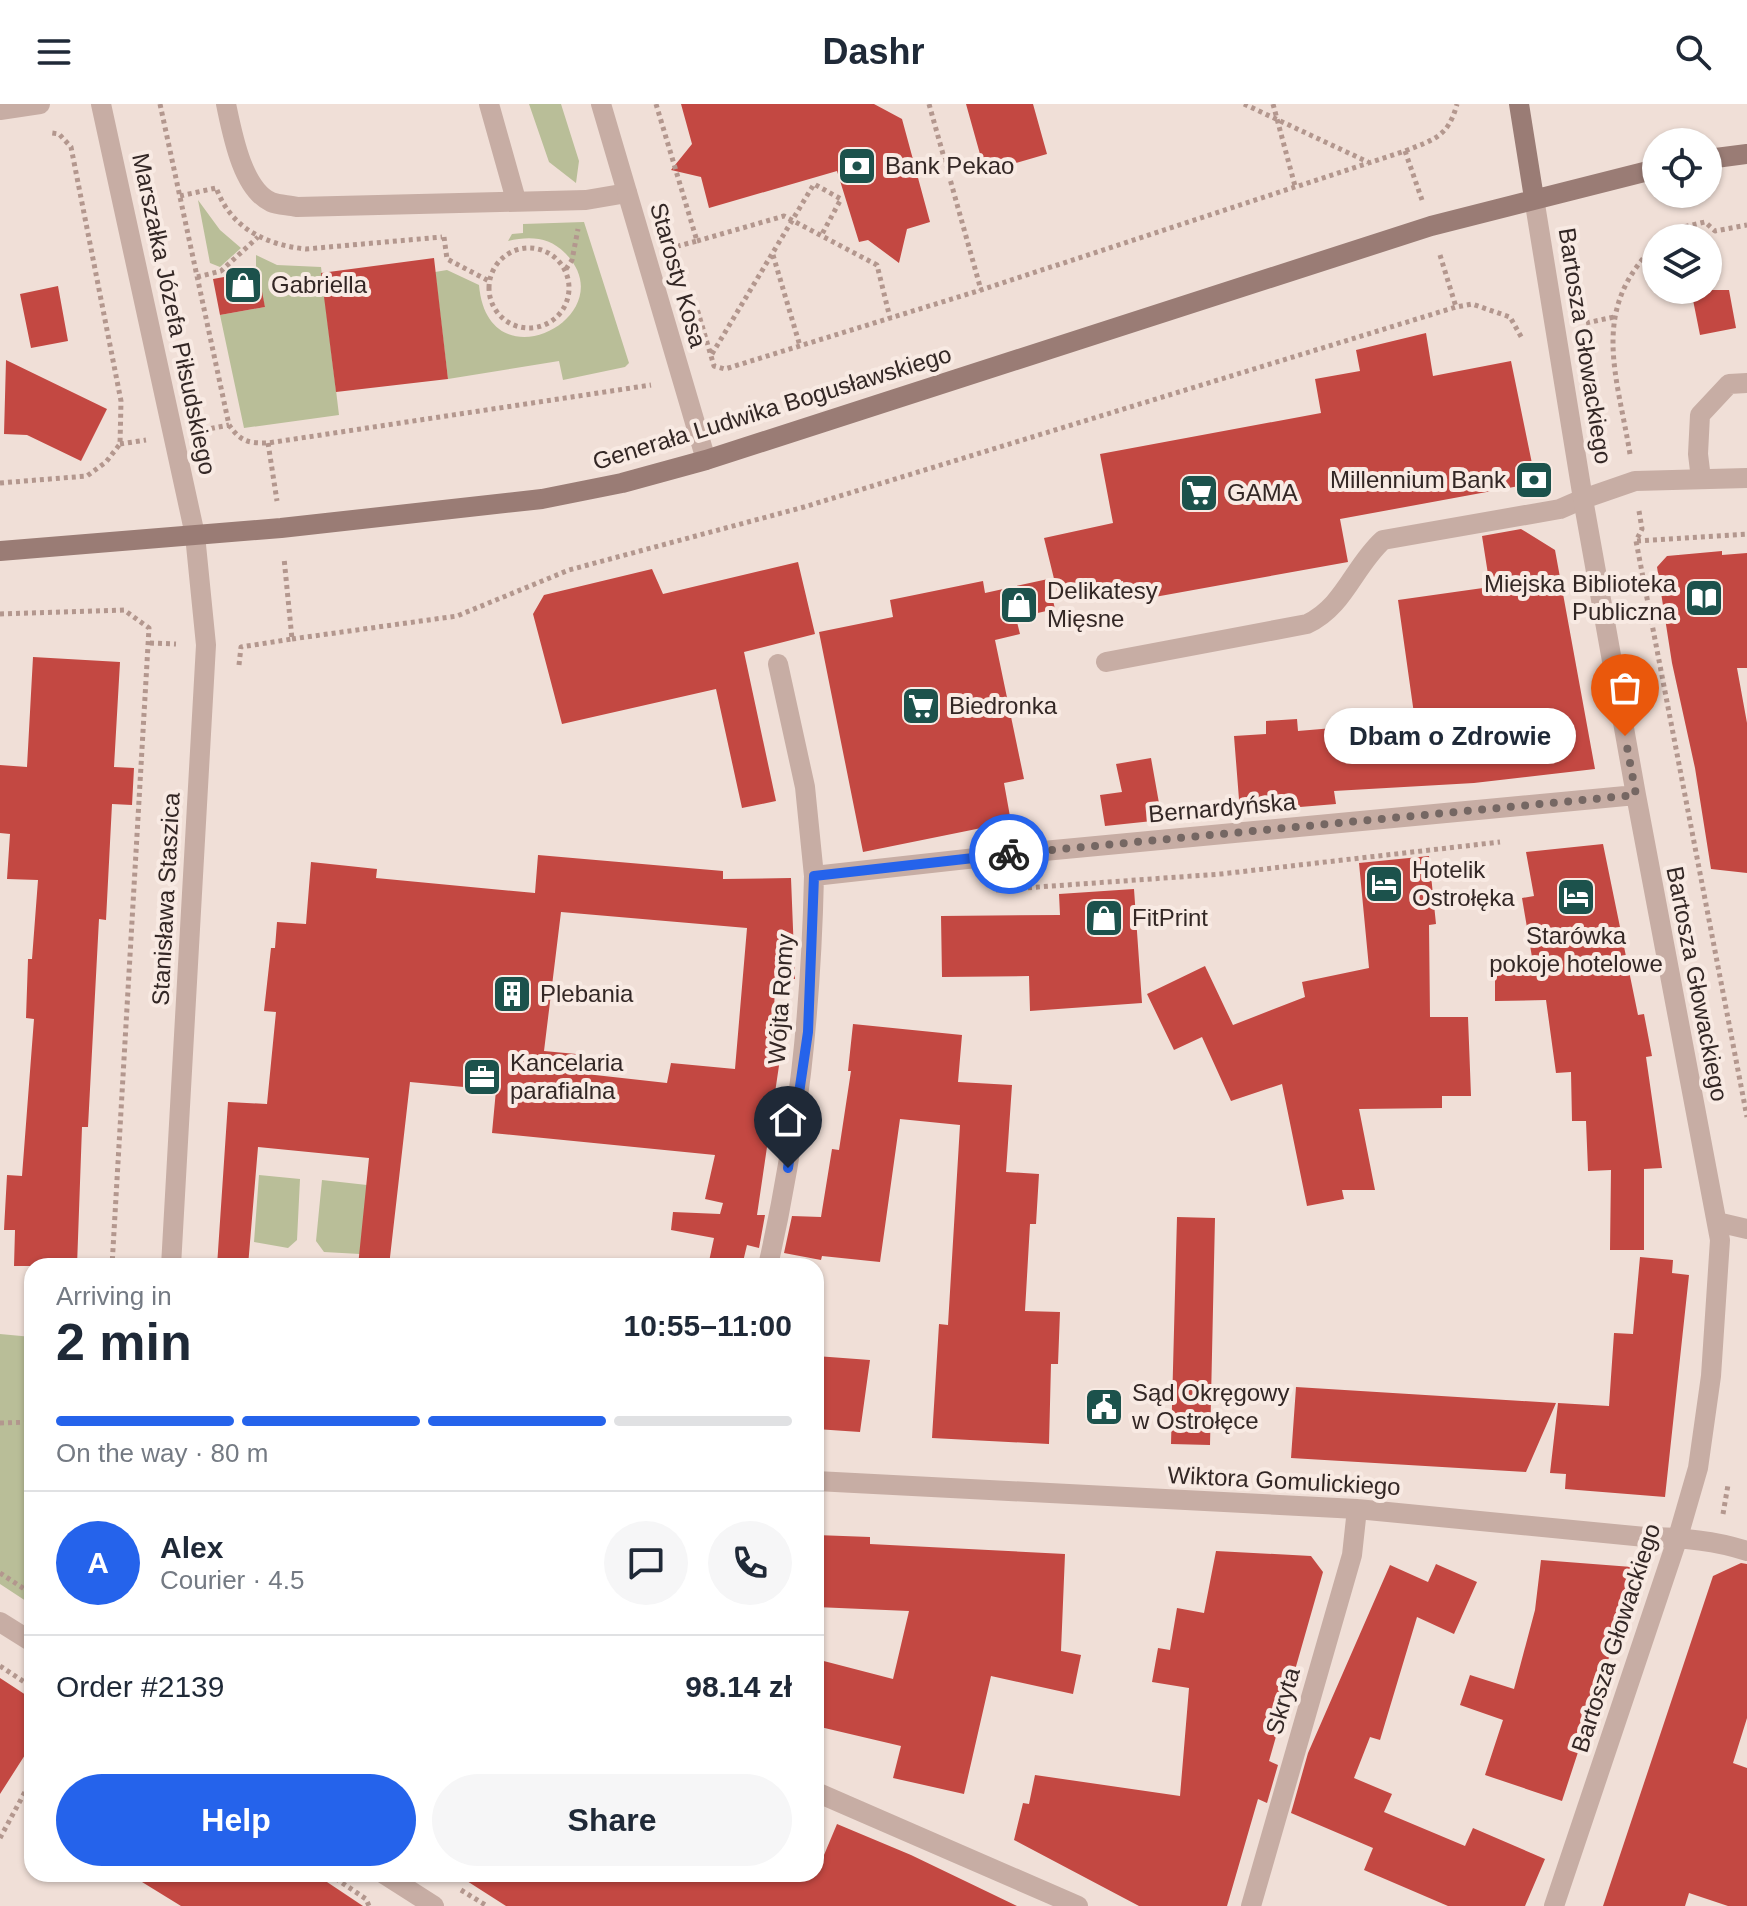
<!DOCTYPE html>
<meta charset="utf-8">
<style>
:root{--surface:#fff;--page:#f6f6f7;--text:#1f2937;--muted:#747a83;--line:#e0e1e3;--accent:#2563eb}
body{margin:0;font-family:Arial,sans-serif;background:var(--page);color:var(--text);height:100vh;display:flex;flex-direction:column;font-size:30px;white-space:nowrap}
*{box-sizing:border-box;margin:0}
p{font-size:26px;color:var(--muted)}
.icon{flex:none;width:44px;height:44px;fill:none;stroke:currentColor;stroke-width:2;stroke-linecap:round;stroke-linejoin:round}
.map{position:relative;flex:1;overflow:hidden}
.side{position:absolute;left:24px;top:1154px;width:800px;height:624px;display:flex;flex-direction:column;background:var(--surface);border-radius:24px;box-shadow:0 2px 6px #0004}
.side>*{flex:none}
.controls{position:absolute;left:1642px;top:24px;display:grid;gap:16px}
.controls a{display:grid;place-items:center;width:80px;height:80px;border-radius:50%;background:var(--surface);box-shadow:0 2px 6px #0004;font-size:40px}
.pin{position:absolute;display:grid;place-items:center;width:68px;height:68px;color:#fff;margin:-82px -34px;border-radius:50% 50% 50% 0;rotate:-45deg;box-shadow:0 0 8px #0007}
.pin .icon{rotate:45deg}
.courier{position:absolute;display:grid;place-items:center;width:80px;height:80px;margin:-40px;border:6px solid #2563eb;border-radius:50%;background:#fff;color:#222;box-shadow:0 2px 10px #0007}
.bubble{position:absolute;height:56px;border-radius:28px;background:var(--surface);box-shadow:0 2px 6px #0004;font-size:26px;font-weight:700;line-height:56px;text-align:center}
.head em{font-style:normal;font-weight:700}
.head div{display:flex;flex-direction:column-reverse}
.head{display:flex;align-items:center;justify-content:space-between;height:136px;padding:0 32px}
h1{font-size:52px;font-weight:700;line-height:60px}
.bar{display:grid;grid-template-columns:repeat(4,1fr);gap:12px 8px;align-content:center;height:96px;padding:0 32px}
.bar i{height:10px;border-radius:6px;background:var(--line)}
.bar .active{background:var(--accent)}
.bar p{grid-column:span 4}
.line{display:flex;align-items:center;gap:20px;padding:0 32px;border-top:2px solid var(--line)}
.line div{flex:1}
.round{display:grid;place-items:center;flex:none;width:84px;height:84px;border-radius:42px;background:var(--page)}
.button{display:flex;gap:16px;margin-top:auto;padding:16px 32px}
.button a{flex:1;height:92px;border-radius:48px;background:var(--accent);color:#fff;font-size:32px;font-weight:700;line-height:92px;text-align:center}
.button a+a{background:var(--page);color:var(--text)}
header{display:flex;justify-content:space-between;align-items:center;height:104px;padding:0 32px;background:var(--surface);font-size:36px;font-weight:700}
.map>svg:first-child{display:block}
.green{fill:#b9be98}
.building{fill:#c34842;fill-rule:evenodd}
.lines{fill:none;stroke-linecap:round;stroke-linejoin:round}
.path{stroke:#b3978e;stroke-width:5;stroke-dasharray:4 4;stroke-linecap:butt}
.lane{stroke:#c7ada4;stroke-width:20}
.street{stroke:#c7ada4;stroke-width:20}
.secondary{stroke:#9a7c75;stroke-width:20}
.done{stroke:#756763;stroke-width:8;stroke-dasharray:0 14.4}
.route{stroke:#2563eb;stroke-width:10}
.labels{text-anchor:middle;stroke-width:8;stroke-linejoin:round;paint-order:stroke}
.poi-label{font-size:24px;fill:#332725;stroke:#f8eae3;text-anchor:start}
.street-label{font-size:24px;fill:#332725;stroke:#f8eae3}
</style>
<header><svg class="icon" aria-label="menu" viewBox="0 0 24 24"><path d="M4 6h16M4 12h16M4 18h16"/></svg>Dashr<svg class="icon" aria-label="search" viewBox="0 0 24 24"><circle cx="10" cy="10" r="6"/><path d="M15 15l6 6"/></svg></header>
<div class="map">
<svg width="1747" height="1802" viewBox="0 0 1747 1802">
<rect width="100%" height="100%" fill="#f0dfd7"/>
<!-- green -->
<path class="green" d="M 529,0 L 561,0 L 579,57 L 576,79 L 549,58 Z
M 198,96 L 220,126 L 241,144 L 220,163 L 210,159 Z
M 584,118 L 629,259 L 625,263 L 563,276 L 559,257 L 448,275 L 435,168 L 447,166 L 479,181 C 488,285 627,211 565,149 C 549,133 530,132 508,137 L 512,130 L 523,129 L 523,120 Z
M 256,151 L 277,161 L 321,163 L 339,311 L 244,324 L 220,211 L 265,203 L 256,167 Z
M 259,1071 L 300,1075 L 297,1136 L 288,1144 L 254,1138 Z
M 322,1076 L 367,1081 L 360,1150 L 324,1148 L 316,1137 Z
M 0,1230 L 32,1233 L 32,1501 L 0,1480 Z"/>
<!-- building -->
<path class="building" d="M 681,0 L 874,0 L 902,15 L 930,118 L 907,125 L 899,159 L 868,136 L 859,138 L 837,67 L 709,104 L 701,73 L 671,66 L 692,40 Z
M 966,0 L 1033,0 L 1047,50 L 985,68 Z
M 434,154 L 448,275 L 336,288 L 321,169 Z
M 258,167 L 265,203 L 220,211 L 213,175 Z
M 58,182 L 68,237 L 31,244 L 20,190 Z
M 1691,186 L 1729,186 L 1736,224 L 1700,231 Z
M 1426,229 L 1433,272 L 1511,257 L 1536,379 L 1340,415 L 1348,458 L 1127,498 L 1123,477 L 1058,491 L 1044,434 L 1113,419 L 1100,350 L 1321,309 L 1315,275 L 1360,267 L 1356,246 Z
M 6,256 L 107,305 L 81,357 L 27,331 L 4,330 Z
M 1521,425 L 1555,446 L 1595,665 L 1474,679 L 1334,687 L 1336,700 L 1240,708 L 1234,632 L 1266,630 L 1266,617 L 1297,615 L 1298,627 L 1415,617 L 1398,496 L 1490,483 L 1482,432 Z
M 1722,447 L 1722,451 L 1747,449 L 1747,564 L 1737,564 L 1747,619 L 1747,769 L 1711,765 L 1695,664 L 1672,559 L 1657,463 L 1667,452 Z
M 798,458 L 815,530 L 744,548 L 776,697 L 742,704 L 716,585 L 562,620 L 533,510 L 544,491 L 652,465 L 663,490 Z
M 1048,475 L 1055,505 L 1016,514 L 1020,530 L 995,536 L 1024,675 L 1004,679 L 1011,718 L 863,748 L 819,528 L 893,513 L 890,496 L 983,477 L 985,489 Z
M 33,553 L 120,558 L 114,663 L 134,664 L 132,701 L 112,700 L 106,816 L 99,815 L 88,1023 L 82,1023 L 77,1162 L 14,1162 L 15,1126 L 4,1126 L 7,1071 L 22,1072 L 34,915 L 26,914 L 28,855 L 32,855 L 38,776 L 7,775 L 10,730 L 0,729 L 0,661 L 27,663 Z
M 1151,654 L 1162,716 L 1105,722 L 1100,691 L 1122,688 L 1116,660 Z
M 1603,740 L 1638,911 L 1644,910 L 1652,952 L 1646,953 L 1662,1064 L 1644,1065 L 1644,1146 L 1610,1146 L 1611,1066 L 1588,1067 L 1586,1017 L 1572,1017 L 1571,968 L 1556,969 L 1546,896 L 1495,897 L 1495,867 L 1534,865 L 1522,794 L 1534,792 L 1526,748 Z
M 538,751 L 723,767 L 723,775 L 791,774 L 795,875 L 775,875 L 774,912 L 786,914 L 757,1111 L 765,1111 L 759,1144 L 747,1141 L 742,1162 L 708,1162 L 714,1134 L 671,1126 L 673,1108 L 720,1110 L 723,1099 L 705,1095 L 715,1051 L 492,1029 L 496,986 L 410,978 L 389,1162 L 358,1162 L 369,1054 L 258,1043 L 248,1162 L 217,1162 L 228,998 L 267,1000 L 276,908 L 264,907 L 271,844 L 275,844 L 277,818 L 306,820 L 311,758 L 377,765 L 376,774 L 535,789 ZM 561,808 L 747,824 L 735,965 L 671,959 L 667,979 L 586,970 L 587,951 L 544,947 Z
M 1429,752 L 1436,820 L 1429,821 L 1430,913 L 1468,913 L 1471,992 L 1442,992 L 1442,1004 L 1359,1005 L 1375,1086 L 1342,1086 L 1344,1095 L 1307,1102 L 1282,980 L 1231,997 L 1202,933 L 1174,946 L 1147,890 L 1205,862 L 1233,921 L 1305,893 L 1302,878 L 1369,864 L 1359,759 Z
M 1134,785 L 1142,899 L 1030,907 L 1029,872 L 942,873 L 941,812 L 1060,811 L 1059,790 Z
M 853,920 L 962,931 L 958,978 L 1012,981 L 1006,1068 L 1039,1070 L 1036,1120 L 1030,1120 L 1025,1207 L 1060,1208 L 1058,1260 L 1051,1260 L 1049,1340 L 932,1334 L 939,1220 L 948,1221 L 960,1021 L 900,1015 L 880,1158 L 822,1152 L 821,1156 L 784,1149 L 792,1112 L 821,1113 L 832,1045 L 839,1046 L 851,967 L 848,967 Z
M 1177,1113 L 1215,1114 L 1210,1341 L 1171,1340 Z
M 1640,1153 L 1673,1156 L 1672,1169 L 1689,1171 L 1665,1393 L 1565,1385 L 1566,1370 L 1550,1369 L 1558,1299 L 1609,1302 L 1614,1229 L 1633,1230 Z
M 816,1252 L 870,1256 L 860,1328 L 816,1325 Z
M 1296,1283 L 1556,1299 L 1526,1368 L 1291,1354 Z
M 816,1431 L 870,1433 L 870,1440 L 1065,1450 L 1061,1547 L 1081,1551 L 1073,1590 L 991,1572 L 964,1690 L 893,1674 L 901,1642 L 816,1622 L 816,1555 L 893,1575 L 909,1507 L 816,1503 Z
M 1216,1447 L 1311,1452 L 1323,1468 L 1269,1657 L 1278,1661 L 1267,1699 L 1258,1695 L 1227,1802 L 1139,1802 L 1014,1736 L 1023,1699 L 1029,1700 L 1035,1671 L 1180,1692 L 1189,1584 L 1152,1578 L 1158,1544 L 1170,1546 L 1177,1504 L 1204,1509 Z
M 1541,1456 L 1632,1463 L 1620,1520 L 1562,1697 L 1485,1671 L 1503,1616 L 1460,1601 L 1470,1571 L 1514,1585 L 1535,1506 Z
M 1741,1459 L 1747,1460 L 1747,1614 L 1733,1659 L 1747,1664 L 1747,1802 L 1728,1802 L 1689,1789 L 1685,1802 L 1603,1802 L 1713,1472 Z
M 1436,1460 L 1477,1478 L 1454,1530 L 1417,1513 L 1380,1636 L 1370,1633 L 1354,1674 L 1392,1690 L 1384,1708 L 1465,1742 L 1473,1724 L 1545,1755 L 1525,1802 L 1448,1802 L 1364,1766 L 1373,1744 L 1291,1709 L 1308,1649 L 1390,1461 L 1428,1478 Z
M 0,1574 L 32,1595 L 32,1640 L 0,1690 Z
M 837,1720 L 911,1751 L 1017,1802 L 506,1802 L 456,1770 L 816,1770 Z
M 129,1770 L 315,1770 L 363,1802 L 181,1802 Z"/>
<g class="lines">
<!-- path -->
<path class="path" d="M 160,0 L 229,321 C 241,338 248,339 268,339 L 651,281
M 656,0 L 697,137 L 678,142 L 680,147
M 929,0 L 981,186
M 1244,0 L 1368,58
M 1273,0 L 1295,82
M 1405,47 L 1422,96
M 217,86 C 232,125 267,141 306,145 L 442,133
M 180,92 L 216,84
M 444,133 L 447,155 L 489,177
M 1664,134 L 1679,124 L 1705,118 L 1715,127 L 1747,121
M 697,137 L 784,112 L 877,161 L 890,214
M489 184a40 40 0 1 1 80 0a40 40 0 1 1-80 0Z
M 773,151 L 800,242
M 1440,151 L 1456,203
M 566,165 L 572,156 L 578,125
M 197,173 L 221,167 L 258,133
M 693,191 L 714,262 L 725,265 L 981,186 L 1405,47 C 1435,35 1448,33 1457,0
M 1586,219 L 1614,213
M 712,250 L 814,80 L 841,95 L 821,132
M 203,326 L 229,321
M 268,339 L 277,397
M 120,340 L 146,336
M 1630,350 C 1617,270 1589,205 1656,141
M 0,379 L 87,372 L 106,358 L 120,340 L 121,297 L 71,43 L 59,30 L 52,29
M 1639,407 L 1642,425 L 1636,437 L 1747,1013
M 1637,437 L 1747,430
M 0,510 L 124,506 L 149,524 L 112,1162
M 292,535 L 457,512 L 569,466 L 804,403 L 1456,203 L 1472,200 L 1510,213 L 1523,236
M 150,539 L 176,540
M 239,561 L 241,543 L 292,535 L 284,454
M 996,786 L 1221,770 L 1500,738
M 0,1319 L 32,1318
M 1723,1410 L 1728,1381
M 0,1469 L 32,1490
M 0,1562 L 32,1583
M 0,1734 L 32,1675
M 329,1770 L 366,1795 L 369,1802
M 461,1786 L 487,1802"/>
<!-- lane -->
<path class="lane" d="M 226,0 C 232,28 242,85 271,98 C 278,101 289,101 297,103 L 586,96 L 627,89
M 489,0 L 516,96
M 1701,375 L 1698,350 L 1700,311 L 1729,280 L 1747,279
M 1106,558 L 1307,520 C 1344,503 1354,462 1383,436 L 1560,405 L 1583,395
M 778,560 L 805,683 L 814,772"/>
<!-- street -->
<path class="street" d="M 101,0 L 195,431 L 206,541 L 171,1162
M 601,0 L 706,356
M 0,6 L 40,0
M 1534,94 L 1583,395 L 1636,691 L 1720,1136 L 1711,1272 L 1698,1364 L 1678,1433 L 1554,1802
M 1583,395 L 1635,377 L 1747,374
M 1717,1118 L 1747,1125
M 768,1162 C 798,1029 811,908 814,772 L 1012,750 L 1636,691
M 816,1377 L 1357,1405 L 1645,1433 C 1681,1433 1713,1436 1747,1447
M 0,1518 L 32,1538
M 816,1688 L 1078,1802
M 384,1770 L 434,1802
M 1251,1802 L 1352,1451 L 1357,1405"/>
<!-- secondary -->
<path class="secondary" d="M 1519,0 L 1534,94
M 1708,55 L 1747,50
M 0,447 L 281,424 L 542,395 L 622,379 L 706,356 L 1431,122 L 1656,65"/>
</g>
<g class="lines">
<!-- done -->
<path class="done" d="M 1009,750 L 1636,691 L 1625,632"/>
<!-- route -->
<path class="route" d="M 788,1064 L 808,928 L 814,772 L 1009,750"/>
</g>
<!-- icons -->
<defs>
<symbol id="bank-square" viewBox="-11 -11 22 22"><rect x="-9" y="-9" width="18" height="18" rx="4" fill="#1c524c" stroke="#f8eae3"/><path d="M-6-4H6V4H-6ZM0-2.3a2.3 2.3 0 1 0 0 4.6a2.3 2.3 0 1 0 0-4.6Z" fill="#fff"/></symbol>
<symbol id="shop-square" viewBox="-11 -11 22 22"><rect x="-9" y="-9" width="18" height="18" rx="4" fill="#1c524c" stroke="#f8eae3"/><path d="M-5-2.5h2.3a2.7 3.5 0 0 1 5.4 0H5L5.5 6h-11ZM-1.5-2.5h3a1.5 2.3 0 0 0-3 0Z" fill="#fff"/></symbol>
<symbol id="supermarket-square" viewBox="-11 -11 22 22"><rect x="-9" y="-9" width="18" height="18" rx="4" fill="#1c524c" stroke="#f8eae3"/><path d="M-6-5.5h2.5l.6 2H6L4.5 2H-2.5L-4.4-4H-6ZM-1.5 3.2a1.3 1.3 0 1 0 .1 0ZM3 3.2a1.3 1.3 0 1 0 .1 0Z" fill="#fff"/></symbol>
<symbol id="library-square" viewBox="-11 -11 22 22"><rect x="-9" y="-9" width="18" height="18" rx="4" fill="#1c524c" stroke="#f8eae3"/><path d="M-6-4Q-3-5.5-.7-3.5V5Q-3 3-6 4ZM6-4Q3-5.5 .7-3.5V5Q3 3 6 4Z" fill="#fff"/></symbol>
<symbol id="hotel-square" viewBox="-11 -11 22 22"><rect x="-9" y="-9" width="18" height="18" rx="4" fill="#1c524c" stroke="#f8eae3"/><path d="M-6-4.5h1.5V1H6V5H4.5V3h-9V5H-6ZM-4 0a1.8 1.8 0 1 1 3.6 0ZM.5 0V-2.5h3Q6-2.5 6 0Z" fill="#fff"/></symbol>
<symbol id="building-square" viewBox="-11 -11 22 22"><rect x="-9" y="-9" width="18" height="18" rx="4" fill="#1c524c" stroke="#f8eae3"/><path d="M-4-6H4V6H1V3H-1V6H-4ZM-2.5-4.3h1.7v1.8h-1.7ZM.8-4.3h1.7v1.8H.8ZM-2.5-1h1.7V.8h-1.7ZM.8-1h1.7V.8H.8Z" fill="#fff"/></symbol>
<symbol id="office-square" viewBox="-11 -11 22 22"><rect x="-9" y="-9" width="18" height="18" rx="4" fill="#1c524c" stroke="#f8eae3"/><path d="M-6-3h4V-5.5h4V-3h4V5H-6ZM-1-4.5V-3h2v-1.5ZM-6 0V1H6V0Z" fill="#fff"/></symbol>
<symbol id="civic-square" viewBox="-11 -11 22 22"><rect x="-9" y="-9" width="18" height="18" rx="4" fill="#1c524c" stroke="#f8eae3"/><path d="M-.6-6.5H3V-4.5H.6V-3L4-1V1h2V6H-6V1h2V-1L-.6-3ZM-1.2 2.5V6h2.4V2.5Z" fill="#fff"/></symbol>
</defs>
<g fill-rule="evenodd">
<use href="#bank-square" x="835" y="40" width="44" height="44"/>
<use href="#shop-square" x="221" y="159" width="44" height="44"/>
<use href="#bank-square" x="1512" y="354" width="44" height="44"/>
<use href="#supermarket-square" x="1177" y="367" width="44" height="44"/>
<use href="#library-square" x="1682" y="472" width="44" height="44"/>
<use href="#shop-square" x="997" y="479" width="44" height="44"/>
<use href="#supermarket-square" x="899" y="580" width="44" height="44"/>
<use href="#hotel-square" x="1362" y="758" width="44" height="44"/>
<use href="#hotel-square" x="1554" y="771" width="44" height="44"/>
<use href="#shop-square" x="1082" y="792" width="44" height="44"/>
<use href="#building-square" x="490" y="868" width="44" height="44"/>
<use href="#office-square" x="460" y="951" width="44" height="44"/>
<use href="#civic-square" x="1082" y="1281" width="44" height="44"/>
</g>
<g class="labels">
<!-- poi labels -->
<g class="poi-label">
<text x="885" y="70">Bank Pekao</text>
<text x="271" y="189">Gabriella</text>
<text x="1506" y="384" text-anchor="end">Millennium Bank</text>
<text x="1227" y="397">GAMA</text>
<text x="1676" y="488" text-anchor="end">Miejska Biblioteka<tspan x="1676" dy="28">Publiczna</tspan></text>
<text x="1047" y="495">Delikatesy<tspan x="1047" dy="28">Mięsne</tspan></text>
<text x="949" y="610">Biedronka</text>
<text x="1412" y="774">Hotelik<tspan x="1412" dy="28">Ostrołęka</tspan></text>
<text x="1132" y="822">FitPrint</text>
<text x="1576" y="840" text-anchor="middle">Starówka<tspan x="1576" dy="28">pokoje hotelowe</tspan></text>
<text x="540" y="898">Plebania</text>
<text x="510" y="967">Kancelaria<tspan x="510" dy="28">parafialna</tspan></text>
<text x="1132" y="1297">Sąd Okręgowy<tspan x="1132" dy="28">w Ostrołęce</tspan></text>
</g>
<!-- street labels -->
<g class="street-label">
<text transform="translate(678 171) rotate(74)" y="8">Starosty Kosa</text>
<text transform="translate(174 210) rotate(78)" y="8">Marszałka Józefa Piłsudskiego</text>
<text transform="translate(1585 242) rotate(81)" y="8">Bartosza Głowackiego</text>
<text transform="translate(772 304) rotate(-17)" y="8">Generała Ludwika Bogusławskiego</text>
<text transform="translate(1222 704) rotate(-5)" y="8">Bernardyńska</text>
<text transform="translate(166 795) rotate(-87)" y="8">Stanisława Staszica</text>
<text transform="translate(1697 880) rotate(79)" y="8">Bartosza Głowackiego</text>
<text transform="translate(781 895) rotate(-86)" y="8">Wójta Romy</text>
<text transform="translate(1284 1377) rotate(3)" y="8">Wiktora Gomulickiego</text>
<text transform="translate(1616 1534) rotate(-72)" y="8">Bartosza Głowackiego</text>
<text transform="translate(1283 1597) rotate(-74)" y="8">Skryta</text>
</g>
</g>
</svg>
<div class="controls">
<a><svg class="icon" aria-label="locate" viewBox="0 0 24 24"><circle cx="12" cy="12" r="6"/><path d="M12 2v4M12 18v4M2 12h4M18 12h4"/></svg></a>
<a><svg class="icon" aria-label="layers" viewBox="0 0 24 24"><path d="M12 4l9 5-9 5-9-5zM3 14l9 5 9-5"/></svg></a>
</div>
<div class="pin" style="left:1625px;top:632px;background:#ea580c"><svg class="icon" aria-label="bag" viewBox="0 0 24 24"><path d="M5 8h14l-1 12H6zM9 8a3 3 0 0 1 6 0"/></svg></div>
<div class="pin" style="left:788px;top:1064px;background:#1f2937"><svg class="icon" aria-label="home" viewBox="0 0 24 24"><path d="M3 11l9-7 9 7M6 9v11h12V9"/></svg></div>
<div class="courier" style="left:1009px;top:750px"><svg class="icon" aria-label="bike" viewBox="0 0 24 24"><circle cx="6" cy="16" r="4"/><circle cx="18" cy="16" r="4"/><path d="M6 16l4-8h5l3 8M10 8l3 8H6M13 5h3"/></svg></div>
<div class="bubble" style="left:1324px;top:604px;width:252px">Dbam o Zdrowie</div>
<section class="side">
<div class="head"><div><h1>2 min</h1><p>Arriving in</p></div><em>10:55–11:00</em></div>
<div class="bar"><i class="active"></i><i class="active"></i><i class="active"></i><i></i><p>On the way · 80 m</p></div>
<div class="line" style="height:144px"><b class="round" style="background:var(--accent);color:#fff">A</b><div><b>Alex</b><p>Courier · 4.5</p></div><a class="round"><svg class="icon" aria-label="chat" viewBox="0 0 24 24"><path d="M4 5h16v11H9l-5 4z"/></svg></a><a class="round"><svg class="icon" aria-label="phone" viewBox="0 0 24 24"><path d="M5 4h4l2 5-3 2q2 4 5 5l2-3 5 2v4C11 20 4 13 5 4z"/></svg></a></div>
<div class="line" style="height:104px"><div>Order #2139</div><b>98.14 zł</b></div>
<div class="button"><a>Help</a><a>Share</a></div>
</section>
</div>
